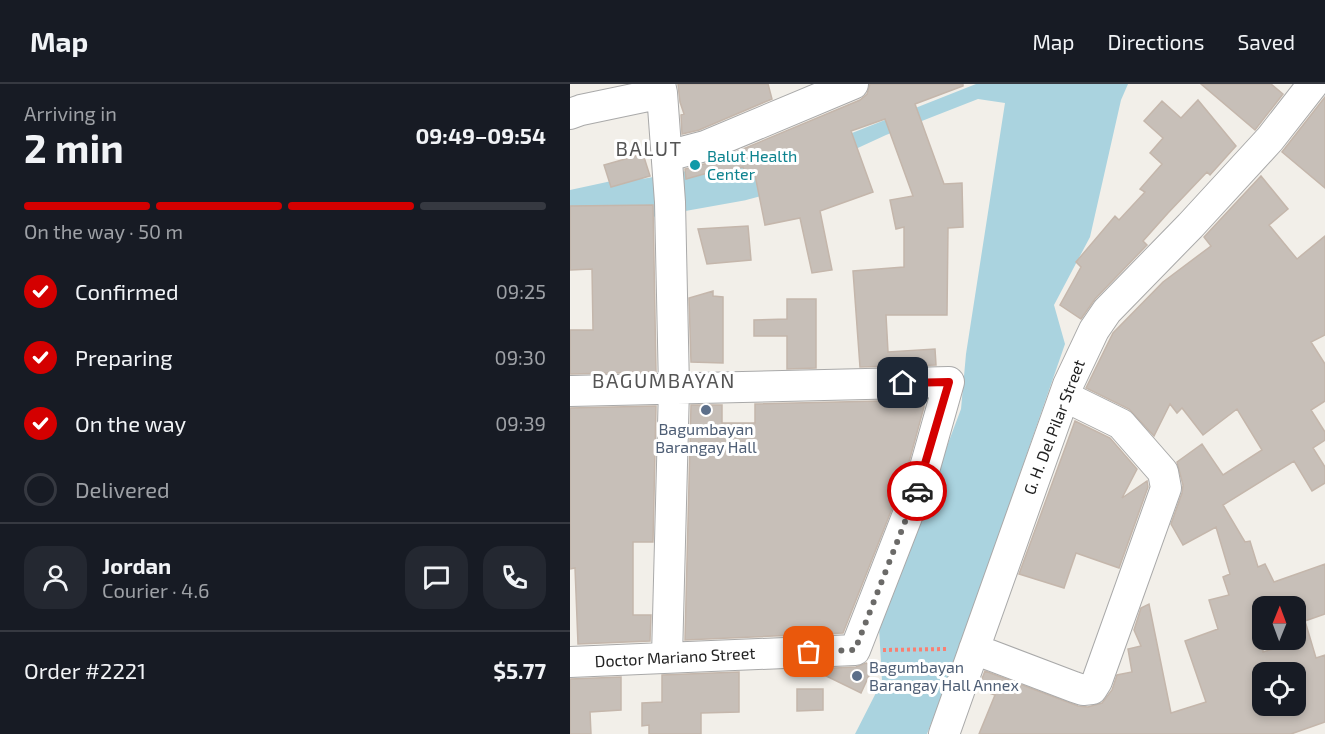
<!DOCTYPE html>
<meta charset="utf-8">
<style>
:root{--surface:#171b24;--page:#242831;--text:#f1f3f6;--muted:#9ea1a6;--line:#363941;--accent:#d40000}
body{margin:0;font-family:"Exo 2",sans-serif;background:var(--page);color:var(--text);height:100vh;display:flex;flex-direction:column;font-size:22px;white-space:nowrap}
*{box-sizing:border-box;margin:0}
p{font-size:20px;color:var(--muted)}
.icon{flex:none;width:33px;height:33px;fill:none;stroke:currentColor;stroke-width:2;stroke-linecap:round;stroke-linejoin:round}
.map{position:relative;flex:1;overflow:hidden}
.drawer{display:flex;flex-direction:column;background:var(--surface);width:570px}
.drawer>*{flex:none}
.needle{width:39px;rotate:1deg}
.tools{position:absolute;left:682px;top:512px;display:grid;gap:12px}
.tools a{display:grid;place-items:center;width:54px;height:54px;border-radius:12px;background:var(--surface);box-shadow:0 3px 9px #0003;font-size:30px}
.pin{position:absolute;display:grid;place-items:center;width:51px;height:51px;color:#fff;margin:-26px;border-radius:12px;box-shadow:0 3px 9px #0006}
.courier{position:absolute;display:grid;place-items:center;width:60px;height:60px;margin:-30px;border:4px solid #d40000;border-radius:50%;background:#fff;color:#222;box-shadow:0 2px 8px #0007}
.summary em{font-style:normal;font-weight:700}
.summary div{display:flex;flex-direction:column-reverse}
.summary{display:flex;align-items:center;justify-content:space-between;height:102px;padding:0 24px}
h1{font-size:39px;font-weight:700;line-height:45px}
.bar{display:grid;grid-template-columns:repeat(4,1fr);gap:9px 6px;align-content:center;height:72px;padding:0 24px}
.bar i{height:8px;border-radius:4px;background:var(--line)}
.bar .on{background:var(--accent)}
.bar p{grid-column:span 4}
.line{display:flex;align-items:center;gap:15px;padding:0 24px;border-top:2px solid var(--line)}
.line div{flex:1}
.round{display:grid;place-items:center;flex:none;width:63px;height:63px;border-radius:18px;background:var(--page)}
ol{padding:0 24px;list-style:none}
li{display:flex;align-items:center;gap:18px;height:66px}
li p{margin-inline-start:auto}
li .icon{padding:6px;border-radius:50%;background:var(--accent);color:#fff;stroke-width:4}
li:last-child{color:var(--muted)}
li i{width:33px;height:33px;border:3px solid var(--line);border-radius:50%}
header{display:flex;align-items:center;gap:36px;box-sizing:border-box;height:84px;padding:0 30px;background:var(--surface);border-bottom:2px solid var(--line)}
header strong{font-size:28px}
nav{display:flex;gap:33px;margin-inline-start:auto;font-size:21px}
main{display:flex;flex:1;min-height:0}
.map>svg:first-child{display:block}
.water{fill:#aad3df}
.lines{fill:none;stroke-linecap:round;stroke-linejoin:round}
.river{stroke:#aad3df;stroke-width:39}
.building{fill:#c7bfb8;stroke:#c4b6ab;stroke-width:1.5;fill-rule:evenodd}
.minor-casing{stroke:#a9a9a9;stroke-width:32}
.path{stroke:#fa8072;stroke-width:4;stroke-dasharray:3 3;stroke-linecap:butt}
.minor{stroke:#fff;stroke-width:30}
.done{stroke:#6b6a68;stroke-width:6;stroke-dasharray:0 10.8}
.route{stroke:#d40000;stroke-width:8}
.culture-dot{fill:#0f9aa8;stroke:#fff;stroke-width:2}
.service-dot{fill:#5c6f8a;stroke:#fff;stroke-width:2}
.labels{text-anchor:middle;stroke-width:6;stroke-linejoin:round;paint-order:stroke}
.culture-label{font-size:16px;fill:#0d838f;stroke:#fff;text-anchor:start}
.street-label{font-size:16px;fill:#222;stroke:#fff}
.service-label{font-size:16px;fill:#4e5e75;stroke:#fff}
.quarter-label{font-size:20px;letter-spacing:1.5px;fill:#555;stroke:#fff}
</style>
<header>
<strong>Map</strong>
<nav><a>Map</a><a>Directions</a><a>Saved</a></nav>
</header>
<main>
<section class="drawer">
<div class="summary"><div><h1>2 min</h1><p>Arriving in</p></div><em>09:49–09:54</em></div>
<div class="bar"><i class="on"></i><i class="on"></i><i class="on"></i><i></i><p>On the way · 50 m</p></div>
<ol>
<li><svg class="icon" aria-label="check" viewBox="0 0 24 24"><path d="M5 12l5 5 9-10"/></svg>Confirmed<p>09:25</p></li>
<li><svg class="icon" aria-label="check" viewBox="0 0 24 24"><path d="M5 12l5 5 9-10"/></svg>Preparing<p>09:30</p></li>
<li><svg class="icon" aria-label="check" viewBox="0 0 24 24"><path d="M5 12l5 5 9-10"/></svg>On the way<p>09:39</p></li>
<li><i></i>Delivered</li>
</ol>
<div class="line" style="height:108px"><a class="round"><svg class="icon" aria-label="person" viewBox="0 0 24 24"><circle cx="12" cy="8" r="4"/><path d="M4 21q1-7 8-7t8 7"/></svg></a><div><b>Jordan</b><p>Courier · 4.6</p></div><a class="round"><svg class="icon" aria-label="chat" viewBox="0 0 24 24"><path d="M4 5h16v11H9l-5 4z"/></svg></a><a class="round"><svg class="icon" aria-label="phone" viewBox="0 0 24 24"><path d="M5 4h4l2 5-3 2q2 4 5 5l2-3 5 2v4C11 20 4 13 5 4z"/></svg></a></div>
<div class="line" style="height:78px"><div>Order #2221</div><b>$5.77</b></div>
</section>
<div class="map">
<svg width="755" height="650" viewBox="0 0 755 650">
<rect width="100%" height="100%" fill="#f2efe9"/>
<!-- water -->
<path class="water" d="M 406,0 L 558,0 L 551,16 L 520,153 L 484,221 L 495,260 L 383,583 L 357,650 L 285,650 L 312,597 L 309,543 L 391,325 L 396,270 L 435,19 L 408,15 L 316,51 L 240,86 L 234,68 Z"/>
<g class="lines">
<!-- river -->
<path class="river" d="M 0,126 L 55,114 L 77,114 L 172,97 L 236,80"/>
</g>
<!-- building -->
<path class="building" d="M 108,0 L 198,0 L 202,15 L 129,46 L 112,50 L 111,31 L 114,30 L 110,18 Z
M 300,0 L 393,0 L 393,2 L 345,20 L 374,100 L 392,99 L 393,143 L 378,144 L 377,231 L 316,231 L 318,268 L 365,265 L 366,281 L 290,283 L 283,187 L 334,183 L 334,143 L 326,145 L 320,116 L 343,112 L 315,35 L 281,47 L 303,108 L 250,127 L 262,186 L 242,189 L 230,134 L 195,141 L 184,86 L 175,89 L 173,83 L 146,91 L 145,87 L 116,95 L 115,85 L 142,78 L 290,16 L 297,10 Z
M 631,0 L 701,0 L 713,10 L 685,46 Z
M 755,13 L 755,104 L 712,68 Z
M 628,16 L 666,62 L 640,91 L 637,88 L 598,129 L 573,157 L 577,161 L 525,215 L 511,235 L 490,221 L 511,183 L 506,178 L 545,132 L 549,136 L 575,108 L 570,105 L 592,80 L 580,69 L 593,54 L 574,37 L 592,17 L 611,34 Z
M 73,70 L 80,92 L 41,103 L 34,81 Z
M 691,92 L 718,125 L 699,141 L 727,175 L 755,152 L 755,251 L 741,258 L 755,280 L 755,317 L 741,326 L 755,348 L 755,356 L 743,364 L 755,383 L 755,399 L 742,407 L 724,377 L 653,421 L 675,458 L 680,457 L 688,483 L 695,480 L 704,498 L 755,480 L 755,530 L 735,537 L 746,574 L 755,571 L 755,638 L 721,650 L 409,650 L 425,611 L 408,605 L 415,587 L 508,622 L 518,623 L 532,619 L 542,606 L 547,591 L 562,588 L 558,565 L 571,562 L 564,546 L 571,524 L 579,520 L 601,629 L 636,618 L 615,557 L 648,545 L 639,516 L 659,511 L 653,493 L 660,490 L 646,443 L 613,461 L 601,440 L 612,409 L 613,401 L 607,378 L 632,360 L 653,391 L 692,366 L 667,325 L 633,351 L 612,324 L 607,329 L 600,320 L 584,352 L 559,325 L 516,304 L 543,249 L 593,198 L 641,162 L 634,153 ZM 693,522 L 726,522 L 726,558 L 693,568 ZM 693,588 L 726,588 L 726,621 L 693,621 Z
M 83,121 L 86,288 L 0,290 L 0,246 L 23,246 L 22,185 L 0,186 L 0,122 Z
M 178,142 L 181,176 L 137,180 L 128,145 Z
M 143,207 L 143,212 L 153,213 L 153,279 L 121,278 L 119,214 Z
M 217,215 L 246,215 L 246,284 L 217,285 L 217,252 L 184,252 L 184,236 L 217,235 Z
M 354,316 L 354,323 L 336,389 L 273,549 L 115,556 L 121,321 L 152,321 L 152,339 L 185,339 L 185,320 Z
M 86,322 L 83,458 L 63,458 L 63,531 L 81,531 L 80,557 L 8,560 L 5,484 L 0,485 L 0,324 Z
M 505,337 L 540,354 L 567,385 L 552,414 L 577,397 L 578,403 L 549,484 L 506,469 L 494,504 L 449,490 Z
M 296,579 L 303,583 L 291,609 L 242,585 L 286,583 Z
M 169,588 L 169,628 L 131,629 L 131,650 L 79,650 L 79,641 L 72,642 L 72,619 L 92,618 L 92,591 Z
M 51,593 L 51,626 L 20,628 L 21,650 L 0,650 L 0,595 Z
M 227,605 L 253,605 L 253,626 L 227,627 Z"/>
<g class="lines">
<defs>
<path id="minor" d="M 90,0 L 92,9 L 100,118 L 104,304 L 97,573
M 0,30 L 11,26 L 92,9
M 97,72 L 135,62 L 283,0
M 0,307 L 379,298 L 352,394 L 285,566 L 0,578
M 404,565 L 504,603 L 513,606 L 522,605 L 527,597 L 596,404 L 593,388 L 551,340 L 494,312
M 374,650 L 498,301 L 524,246 L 537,227 L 620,142 L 700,55 L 743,0"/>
</defs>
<!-- minor casing -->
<use href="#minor" class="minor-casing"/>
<!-- path -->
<path class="path" d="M 313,566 L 377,565"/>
<!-- minor -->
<use href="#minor" class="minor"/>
</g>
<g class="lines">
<!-- done -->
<path class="done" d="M 239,568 L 285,566 L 347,407"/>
<!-- route -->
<path class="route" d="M 333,299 L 379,298 L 347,407"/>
</g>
<!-- markers -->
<circle class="culture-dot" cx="125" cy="81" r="6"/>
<g class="service-dot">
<circle cx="136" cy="326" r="6"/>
<circle cx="287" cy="592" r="6"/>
</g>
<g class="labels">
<!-- culture labels -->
<g class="culture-label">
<text x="137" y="78">Balut Health<tspan x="137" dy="18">Center</tspan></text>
</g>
<!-- street labels -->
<g class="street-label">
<text transform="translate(484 343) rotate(-69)" y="6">G. H. Del Pilar Street</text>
<text transform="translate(105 573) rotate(-3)" y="6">Doctor Mariano Street</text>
</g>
<!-- service labels -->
<g class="service-label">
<text x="136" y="351">Bagumbayan<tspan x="136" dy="18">Barangay Hall</tspan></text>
<text x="299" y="589" text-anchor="start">Bagumbayan<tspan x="299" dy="18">Barangay Hall Annex</tspan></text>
</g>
<!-- quarter labels -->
<g class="quarter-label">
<text x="79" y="72">BALUT</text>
<text x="94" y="304">BAGUMBAYAN</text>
</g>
</g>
</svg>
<div class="tools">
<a><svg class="needle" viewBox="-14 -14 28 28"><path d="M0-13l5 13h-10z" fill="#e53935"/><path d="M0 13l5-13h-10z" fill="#9ea1a6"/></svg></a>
<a><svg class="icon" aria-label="locate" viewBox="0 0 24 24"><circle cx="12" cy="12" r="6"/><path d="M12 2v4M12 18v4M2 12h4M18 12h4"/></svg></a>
</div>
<div class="pin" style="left:239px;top:568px;background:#ea580c"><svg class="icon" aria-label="bag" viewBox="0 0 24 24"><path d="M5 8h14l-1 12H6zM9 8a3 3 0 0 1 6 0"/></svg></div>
<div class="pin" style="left:333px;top:299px;background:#1f2937"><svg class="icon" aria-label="home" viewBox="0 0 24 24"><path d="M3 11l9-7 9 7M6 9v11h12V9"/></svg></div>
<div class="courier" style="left:347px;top:407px"><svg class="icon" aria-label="car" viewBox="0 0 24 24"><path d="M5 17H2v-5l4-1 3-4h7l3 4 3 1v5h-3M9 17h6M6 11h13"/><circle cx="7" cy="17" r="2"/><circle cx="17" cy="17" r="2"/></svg></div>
</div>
</main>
